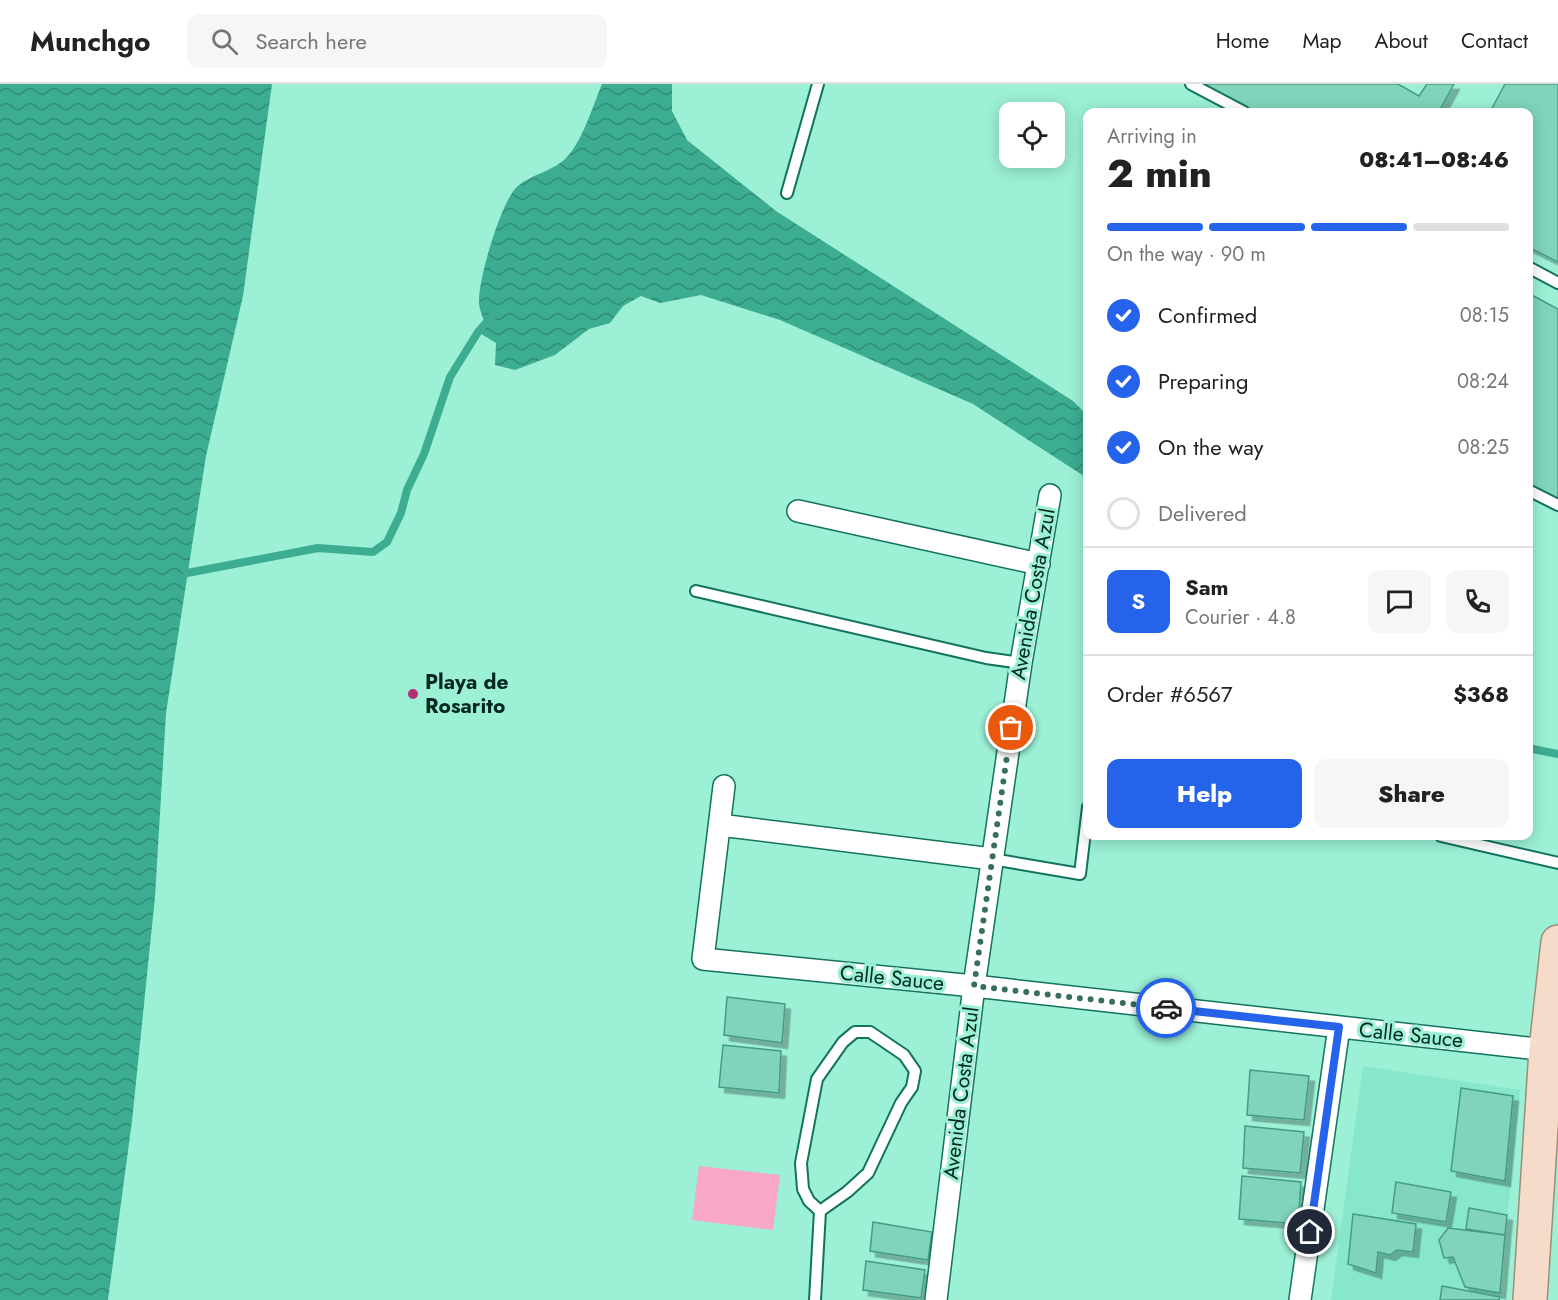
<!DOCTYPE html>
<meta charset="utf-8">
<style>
:root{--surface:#fff;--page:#f6f6f6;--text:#222;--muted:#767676;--line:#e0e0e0;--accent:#2563eb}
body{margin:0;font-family:Jost,sans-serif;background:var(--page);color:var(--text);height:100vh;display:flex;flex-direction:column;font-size:22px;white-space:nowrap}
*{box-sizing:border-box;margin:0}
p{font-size:20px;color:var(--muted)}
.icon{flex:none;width:33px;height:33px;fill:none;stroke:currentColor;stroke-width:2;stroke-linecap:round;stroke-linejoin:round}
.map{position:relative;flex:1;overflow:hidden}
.drawer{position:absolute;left:1083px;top:24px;width:450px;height:732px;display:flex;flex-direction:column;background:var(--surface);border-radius:12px;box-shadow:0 3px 15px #0003}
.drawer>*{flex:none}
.fabs{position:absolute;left:999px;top:18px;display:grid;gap:12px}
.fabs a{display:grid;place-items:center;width:66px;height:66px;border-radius:12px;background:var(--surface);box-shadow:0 3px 15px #0003;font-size:30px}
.pin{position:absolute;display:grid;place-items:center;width:51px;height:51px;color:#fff;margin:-26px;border:3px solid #fff;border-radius:50%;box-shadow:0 2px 6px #0007}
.courier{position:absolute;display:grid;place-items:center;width:60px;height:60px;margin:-30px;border:4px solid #2563eb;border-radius:50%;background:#fff;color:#222;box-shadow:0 2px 8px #0007}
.overview em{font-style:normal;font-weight:800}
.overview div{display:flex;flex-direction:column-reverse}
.overview{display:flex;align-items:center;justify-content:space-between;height:102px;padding:0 24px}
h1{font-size:39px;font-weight:800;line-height:45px}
.bar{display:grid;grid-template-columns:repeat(4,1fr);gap:9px 6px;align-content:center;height:72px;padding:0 24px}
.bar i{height:8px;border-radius:4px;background:var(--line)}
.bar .active{background:var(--accent)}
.bar p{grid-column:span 4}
.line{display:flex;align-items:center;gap:15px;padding:0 24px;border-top:2px solid var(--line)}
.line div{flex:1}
.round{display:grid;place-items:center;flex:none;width:63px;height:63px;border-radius:12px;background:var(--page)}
ol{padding:0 24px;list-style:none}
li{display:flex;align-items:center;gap:18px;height:66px}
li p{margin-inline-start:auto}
li .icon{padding:6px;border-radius:50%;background:var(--accent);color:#fff;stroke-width:4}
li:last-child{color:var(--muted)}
li i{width:33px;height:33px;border:3px solid var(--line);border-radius:50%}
.primary-button{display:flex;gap:12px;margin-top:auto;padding:12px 24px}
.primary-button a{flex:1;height:69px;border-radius:12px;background:var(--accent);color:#fff;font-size:24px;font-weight:800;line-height:69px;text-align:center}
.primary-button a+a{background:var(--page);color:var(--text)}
header{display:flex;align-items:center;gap:36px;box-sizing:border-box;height:84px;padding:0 30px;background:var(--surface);border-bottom:2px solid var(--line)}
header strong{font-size:28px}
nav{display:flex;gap:33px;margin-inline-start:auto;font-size:21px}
.search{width:420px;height:54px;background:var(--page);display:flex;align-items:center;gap:15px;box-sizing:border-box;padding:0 21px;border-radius:12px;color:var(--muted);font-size:22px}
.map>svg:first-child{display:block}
.built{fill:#87e7ca}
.green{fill:#f9a7c9}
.water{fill:url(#water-waves)}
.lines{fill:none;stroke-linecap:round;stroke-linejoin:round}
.stream{stroke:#3cad91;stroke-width:8}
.building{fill:#7fd4bb;stroke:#459b84;stroke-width:1.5;filter:url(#shadow)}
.lane-casing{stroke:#12735e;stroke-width:14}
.street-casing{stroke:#12735e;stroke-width:24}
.primary-casing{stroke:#9e8d77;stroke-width:36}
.lane{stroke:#fff;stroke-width:10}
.street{stroke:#fff;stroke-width:21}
.primary{stroke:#f7dbca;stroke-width:33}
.done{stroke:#386e5f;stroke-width:6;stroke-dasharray:0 10.8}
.route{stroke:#2563eb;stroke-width:8}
.poi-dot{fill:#b32e74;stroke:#9bf0d6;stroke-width:2}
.labels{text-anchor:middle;stroke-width:6;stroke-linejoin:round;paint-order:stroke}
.street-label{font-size:21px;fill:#02281f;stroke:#9bf0d6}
.poi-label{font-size:21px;font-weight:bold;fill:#02281f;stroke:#9bf0d6;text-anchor:start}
</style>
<header>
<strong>Munchgo</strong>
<div class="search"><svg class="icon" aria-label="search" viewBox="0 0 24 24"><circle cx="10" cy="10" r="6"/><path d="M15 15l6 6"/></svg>Search here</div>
<nav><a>Home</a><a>Map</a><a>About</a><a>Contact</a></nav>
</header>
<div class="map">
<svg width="1558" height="1216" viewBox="0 0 1558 1216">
<defs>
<pattern id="water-waves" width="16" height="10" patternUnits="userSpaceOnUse" patternTransform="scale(1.5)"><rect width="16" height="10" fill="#3cad91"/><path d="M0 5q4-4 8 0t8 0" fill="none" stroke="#308d76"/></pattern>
<filter id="shadow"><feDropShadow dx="5.5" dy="5.5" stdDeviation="0" flood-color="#0004"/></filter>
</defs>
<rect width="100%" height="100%" fill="#9bf0d6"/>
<!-- built -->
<path class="built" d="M 1363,982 L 1520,1006 L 1499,1216 L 1331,1216 Z"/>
<!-- green -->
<path class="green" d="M 699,1082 L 780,1091 L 773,1146 L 692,1136 Z"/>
<!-- water -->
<path class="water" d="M 0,0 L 272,0 L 243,212 L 206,372 L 166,629 L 155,813 L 132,1037 L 108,1216 L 0,1216 Z
M 602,0 L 672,0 L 672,27 L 687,56 L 776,127 L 1073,317 L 1087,331 L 1087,394 L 973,320 L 780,236 L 701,211 L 660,219 L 641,212 L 623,222 L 610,239 L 589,245 L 555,271 L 515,286 L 495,281 L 496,259 L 478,248 L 485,240 C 483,233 479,225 479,218 C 478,196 500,122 515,105 C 529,90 551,89 566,74 C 582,58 593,22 602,0 Z"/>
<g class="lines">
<!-- stream -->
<path class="stream" d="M 187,489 L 318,464 L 373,468 L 387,458 L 401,429 L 407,406 L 424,370 L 450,293 L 478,248 L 491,233
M 1528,664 L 1558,670"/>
</g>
<!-- building -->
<path class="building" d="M 1200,0 L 1398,0 L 1419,12 L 1427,0 L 1454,0 L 1441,24 L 1448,28 L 1251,28 L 1198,3 Z
M 1505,0 L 1558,0 L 1558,178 L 1528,163 L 1528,28 L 1490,28 Z
M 1528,209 L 1558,225 L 1558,418 L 1528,401 Z
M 727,913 L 785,920 L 782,959 L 724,951 Z
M 723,961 L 781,967 L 779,1009 L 719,1003 Z
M 1250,986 L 1309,992 L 1304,1036 L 1247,1031 Z
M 1461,1004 L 1513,1012 L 1505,1097 L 1451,1087 Z
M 1245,1042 L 1304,1048 L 1300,1089 L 1243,1084 Z
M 1242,1092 L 1301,1098 L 1298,1140 L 1239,1135 Z
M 1396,1098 L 1451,1108 L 1446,1138 L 1392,1129 Z
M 1469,1124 L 1507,1131 L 1505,1151 L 1466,1145 Z
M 1353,1130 L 1416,1140 L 1413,1168 L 1397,1166 L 1390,1171 L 1378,1168 L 1376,1189 L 1348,1180 Z
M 873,1138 L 932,1148 L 928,1176 L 870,1167 Z
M 1448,1144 L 1505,1151 L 1500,1209 L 1465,1203 L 1453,1173 L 1444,1174 L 1439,1156 Z
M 866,1177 L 925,1186 L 921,1214 L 863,1206 Z
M 1442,1202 L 1500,1213 L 1499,1216 L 1440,1216 Z"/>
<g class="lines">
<defs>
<path id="lane" d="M 1191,0 L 1244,28
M 787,109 L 818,0
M 1528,183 L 1558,199
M 1528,406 L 1558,421
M 696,507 L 986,574 L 1021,579
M 1441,752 L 1558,779
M 992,775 L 1080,790 L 1088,723
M 855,948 L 870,948 L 904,971 L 915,987 L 912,1003 L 901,1019 L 868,1089 L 847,1108 L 820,1127 L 809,1117 L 803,1105 L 801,1079 L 817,995 L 843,958 Z
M 815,1216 L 820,1127"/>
<path id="street" d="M 798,427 L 1039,480
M 724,702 L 703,875 L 974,902 L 1546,966
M 720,741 L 992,775
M 936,1216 L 974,902 L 1021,579 L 1050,411
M 1300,1216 L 1339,943"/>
<path id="primary" d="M 1530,1216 L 1546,966 L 1558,858"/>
</defs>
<!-- lane casing -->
<use href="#lane" class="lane-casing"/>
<!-- street casing -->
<use href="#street" class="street-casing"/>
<!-- primary casing -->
<use href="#primary" class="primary-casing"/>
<!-- lane -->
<use href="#lane" class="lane"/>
<!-- street -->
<use href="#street" class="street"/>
<!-- primary -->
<use href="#primary" class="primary"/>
</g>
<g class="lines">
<!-- done -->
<path class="done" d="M 1011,644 L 974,902 L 1166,924"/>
<!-- route -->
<path class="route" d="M 1166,924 L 1339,943 L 1310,1148"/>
</g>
<!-- markers -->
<circle class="poi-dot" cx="413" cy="610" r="6"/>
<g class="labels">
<!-- street labels -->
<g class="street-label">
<text transform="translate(1033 510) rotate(-80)" y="7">Avenida Costa Azul</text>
<text transform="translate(892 894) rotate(6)" y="7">Calle Sauce</text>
<text transform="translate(1411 951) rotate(6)" y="7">Calle Sauce</text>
<text transform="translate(961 1009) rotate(-83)" y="7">Avenida Costa Azul</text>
</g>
<!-- poi labels -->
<g class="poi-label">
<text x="425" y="605">Playa de<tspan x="425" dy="24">Rosarito</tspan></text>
</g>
</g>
</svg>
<div class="fabs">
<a><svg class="icon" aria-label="locate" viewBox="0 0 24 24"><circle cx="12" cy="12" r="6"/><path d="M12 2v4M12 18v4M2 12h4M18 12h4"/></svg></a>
</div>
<div class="pin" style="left:1011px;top:644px;background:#ea580c"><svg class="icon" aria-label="bag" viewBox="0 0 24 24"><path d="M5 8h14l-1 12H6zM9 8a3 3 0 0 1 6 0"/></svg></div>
<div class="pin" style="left:1310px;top:1148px;background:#1f2937"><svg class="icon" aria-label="home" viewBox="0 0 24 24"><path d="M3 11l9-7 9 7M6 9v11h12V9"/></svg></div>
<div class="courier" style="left:1166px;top:924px"><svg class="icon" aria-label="car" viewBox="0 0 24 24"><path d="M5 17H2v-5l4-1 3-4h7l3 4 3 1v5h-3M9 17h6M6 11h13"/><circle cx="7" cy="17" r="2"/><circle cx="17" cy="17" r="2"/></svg></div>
<section class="drawer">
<div class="overview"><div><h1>2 min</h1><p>Arriving in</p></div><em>08:41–08:46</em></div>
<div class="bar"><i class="active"></i><i class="active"></i><i class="active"></i><i></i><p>On the way · 90 m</p></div>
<ol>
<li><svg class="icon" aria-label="check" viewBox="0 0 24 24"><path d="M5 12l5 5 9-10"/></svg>Confirmed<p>08:15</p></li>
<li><svg class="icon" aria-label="check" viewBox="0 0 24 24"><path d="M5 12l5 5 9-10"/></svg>Preparing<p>08:24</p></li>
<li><svg class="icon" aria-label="check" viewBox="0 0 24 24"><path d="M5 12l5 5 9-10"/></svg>On the way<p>08:25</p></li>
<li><i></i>Delivered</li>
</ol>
<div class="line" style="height:108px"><b class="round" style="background:var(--accent);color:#fff">S</b><div><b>Sam</b><p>Courier · 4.8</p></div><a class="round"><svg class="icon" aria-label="chat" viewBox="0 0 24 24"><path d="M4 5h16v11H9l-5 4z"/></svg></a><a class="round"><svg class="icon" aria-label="phone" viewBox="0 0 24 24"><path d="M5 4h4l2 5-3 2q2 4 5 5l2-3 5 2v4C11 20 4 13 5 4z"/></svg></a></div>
<div class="line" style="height:78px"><div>Order #6567</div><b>$368</b></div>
<div class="primary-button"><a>Help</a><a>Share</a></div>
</section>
</div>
